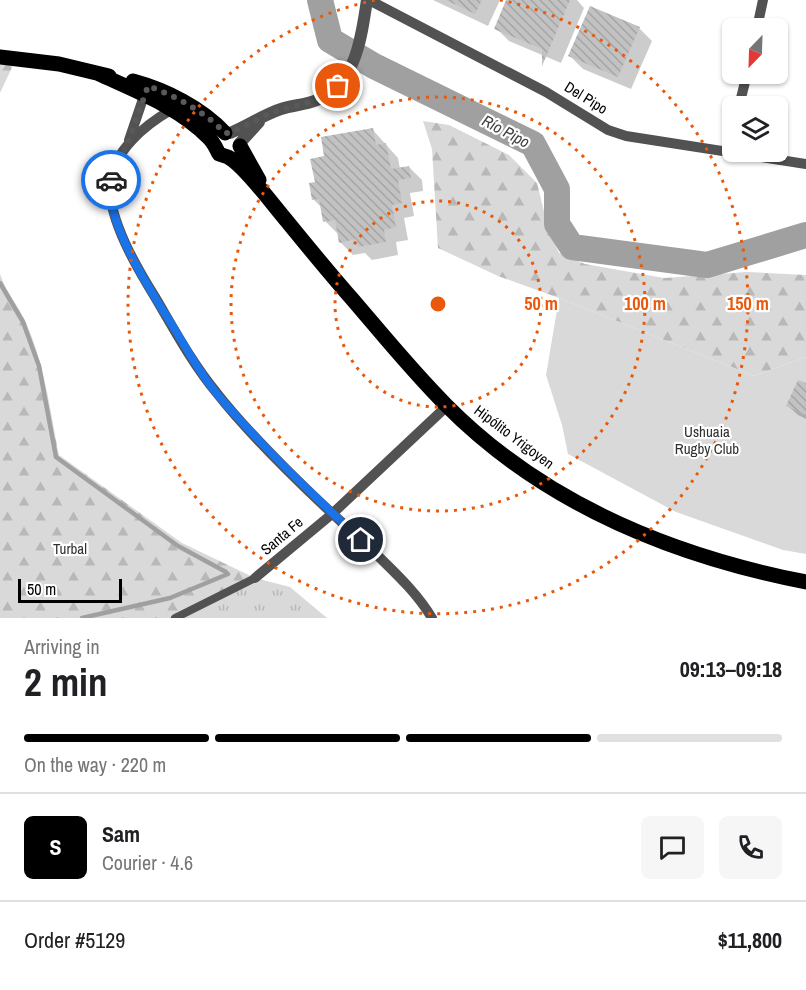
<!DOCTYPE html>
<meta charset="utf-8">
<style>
:root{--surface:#fff;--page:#f6f6f6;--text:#202124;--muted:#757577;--line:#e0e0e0;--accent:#000}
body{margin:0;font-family:"Archivo Narrow",sans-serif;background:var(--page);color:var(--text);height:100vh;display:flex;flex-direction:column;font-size:22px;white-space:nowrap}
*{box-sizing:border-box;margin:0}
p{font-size:20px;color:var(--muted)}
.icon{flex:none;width:33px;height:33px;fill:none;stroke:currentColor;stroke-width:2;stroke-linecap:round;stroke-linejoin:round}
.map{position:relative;height:618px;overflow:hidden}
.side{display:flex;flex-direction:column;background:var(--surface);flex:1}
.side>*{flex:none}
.needle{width:39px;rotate:203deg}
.fabs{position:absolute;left:722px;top:18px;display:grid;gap:12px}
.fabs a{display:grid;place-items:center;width:66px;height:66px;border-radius:9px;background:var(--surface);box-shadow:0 2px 4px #0004;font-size:30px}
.scale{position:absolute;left:18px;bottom:15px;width:104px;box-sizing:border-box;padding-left:6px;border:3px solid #000;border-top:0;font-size:16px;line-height:21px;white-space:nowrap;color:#000;-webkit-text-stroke:4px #fff;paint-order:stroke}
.pin{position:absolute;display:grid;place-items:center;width:51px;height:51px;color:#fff;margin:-26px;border:3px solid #fff;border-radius:50%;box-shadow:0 2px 6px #0007}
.courier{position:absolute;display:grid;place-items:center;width:60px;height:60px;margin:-30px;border:4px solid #1a73e8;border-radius:50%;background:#fff;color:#222;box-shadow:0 2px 8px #0007}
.overview em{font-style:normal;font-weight:700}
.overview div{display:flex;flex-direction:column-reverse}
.overview{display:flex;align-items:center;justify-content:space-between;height:102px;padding:0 24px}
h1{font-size:39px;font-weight:700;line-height:45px}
.bar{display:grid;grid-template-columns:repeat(4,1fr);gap:9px 6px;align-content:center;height:72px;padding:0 24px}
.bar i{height:8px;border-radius:4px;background:var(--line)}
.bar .active{background:var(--accent)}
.bar p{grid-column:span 4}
.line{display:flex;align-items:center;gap:15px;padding:0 24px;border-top:2px solid var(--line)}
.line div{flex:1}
.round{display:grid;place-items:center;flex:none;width:63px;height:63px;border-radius:9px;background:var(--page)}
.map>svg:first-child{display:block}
.grass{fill:url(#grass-tufts)}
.forest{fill:url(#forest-firs)}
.green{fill:#d9d9d9}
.shadow{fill:#0003}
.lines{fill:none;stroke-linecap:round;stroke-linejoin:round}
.stream{stroke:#a0a0a0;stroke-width:4.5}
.river{stroke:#a0a0a0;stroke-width:26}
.building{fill:url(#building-back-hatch)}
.pedestrian{stroke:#525252;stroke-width:8}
.minor{stroke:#525252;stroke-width:10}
.tertiary{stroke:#525252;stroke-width:12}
.primary{stroke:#000;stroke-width:15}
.done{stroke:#595959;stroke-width:6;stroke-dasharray:0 10.8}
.route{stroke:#1a73e8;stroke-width:8}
.ring{fill:none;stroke:#e8590c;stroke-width:3;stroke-dasharray:3 6}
.labels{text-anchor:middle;stroke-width:4.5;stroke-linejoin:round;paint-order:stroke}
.street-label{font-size:15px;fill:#000;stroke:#fff}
.park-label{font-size:15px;fill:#303030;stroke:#fff}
.water-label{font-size:16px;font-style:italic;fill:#414141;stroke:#fff}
.centre{fill:#e8590c;stroke:#fff;stroke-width:3}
.ring-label{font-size:18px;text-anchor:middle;font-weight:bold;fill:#e8590c;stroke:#fff;stroke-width:4.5;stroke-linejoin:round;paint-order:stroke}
</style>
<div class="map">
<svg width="806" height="618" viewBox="0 0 806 618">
<defs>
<pattern id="grass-tufts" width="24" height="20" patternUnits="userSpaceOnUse" patternTransform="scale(1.5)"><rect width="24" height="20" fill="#d9d9d9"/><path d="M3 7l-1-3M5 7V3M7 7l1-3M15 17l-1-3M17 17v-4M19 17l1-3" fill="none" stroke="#b8b8b8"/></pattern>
<pattern id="forest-firs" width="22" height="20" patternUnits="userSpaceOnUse" patternTransform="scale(1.5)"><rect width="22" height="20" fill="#d9d9d9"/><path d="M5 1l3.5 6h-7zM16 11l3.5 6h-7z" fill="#b8b8b8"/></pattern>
<pattern id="building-back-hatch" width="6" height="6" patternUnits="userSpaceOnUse" patternTransform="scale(1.5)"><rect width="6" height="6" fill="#c2c2c2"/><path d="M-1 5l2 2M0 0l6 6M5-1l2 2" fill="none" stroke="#a5a5a5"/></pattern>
</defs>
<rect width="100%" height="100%" fill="#fff"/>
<!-- grass -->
<path class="grass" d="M 255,578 L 290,587 L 327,618 L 175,618 Z"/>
<!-- forest -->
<path class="forest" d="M 0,57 L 16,59 L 0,93 Z
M 423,121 L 449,125 L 509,155 L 537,183 L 549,232 L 559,253 L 585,264 L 664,278 L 747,272 L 806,275 L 806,357 L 754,376 L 559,298 L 498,276 L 438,248 L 432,149 Z
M 0,274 C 6,293 19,306 26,323 C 45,365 50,411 59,455 L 182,543 L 255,578 L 175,618 L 0,618 Z"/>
<!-- green -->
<path class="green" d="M 559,298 L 754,376 L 806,357 L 806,554 L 783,550 L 676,512 L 568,454 L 562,425 L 546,375 Z"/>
<!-- shadow -->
<path class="shadow" d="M 433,0 L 500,0 L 488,26 Z
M 507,0 L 577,0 L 584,8 L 561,63 L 509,41 L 496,28 Z
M 639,28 L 652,41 L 631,89 L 583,69 L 570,56 Z
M 372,129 L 398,158 L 400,169 L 409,167 L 422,180 L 423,191 L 410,193 L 414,216 L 404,218 L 408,240 L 396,242 L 398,255 L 372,260 L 365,253 L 353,255 L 340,242 L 338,234 L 325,221 L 322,208 L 314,200 L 316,183 L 326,157 Z
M 806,385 L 806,419 L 798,415 L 788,406 Z"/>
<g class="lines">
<!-- stream -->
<path class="stream" d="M 0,283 L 23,322 L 39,366 L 56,457 L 178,546 L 226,572
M 82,618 L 170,598 L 228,574"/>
<!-- river -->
<path class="river" d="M 320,0 L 330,40 L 374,66 L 533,144 L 557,189 L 557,224 L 572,247 L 707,265 L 806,235"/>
</g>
<!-- building -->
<path class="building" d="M 446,0 L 482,0 L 475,14 Z
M 506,0 L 570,0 L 542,66 L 542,49 L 494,29 Z
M 590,6 L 640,27 L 618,77 L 568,56 Z
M 373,128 L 376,145 L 386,143 L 391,169 L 409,166 L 411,178 L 398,180 L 402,203 L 392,205 L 396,227 L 384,230 L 386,242 L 358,247 L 356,239 L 339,243 L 335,220 L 323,222 L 319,199 L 312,200 L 309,183 L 315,182 L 310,159 L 324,156 L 321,137 Z
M 798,380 L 806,383 L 806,415 L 786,406 Z"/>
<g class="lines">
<!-- pedestrian -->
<path class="pedestrian" d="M 175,618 L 255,578"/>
<!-- minor -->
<path class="minor" d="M 369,0 L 546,92 L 608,130 L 626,136 L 806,164
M 757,28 L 763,0
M 739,106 L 747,74
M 171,110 C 145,125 113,151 110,184 C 108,219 137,268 155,297 C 174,329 192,363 216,392 C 237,419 262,445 286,469 C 313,496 341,522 369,547 C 392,570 415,590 432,618
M 129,140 L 146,90
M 729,152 L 732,137
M 255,578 L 332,514 L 447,406"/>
<!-- tertiary -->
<path class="tertiary" d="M 230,133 C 247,126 263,115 281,109 C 293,105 305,105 317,100 C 357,82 361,38 367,0
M 239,144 L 259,122"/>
<!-- primary -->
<path class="primary" d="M 0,57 L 59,64 L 109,76
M 99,74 C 136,91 180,108 209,138 C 214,143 216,148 219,154 C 222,155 225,156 228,157 C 244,165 273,205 286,220 C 308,247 330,274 353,300 C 383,335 413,372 446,405 C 543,503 673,556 806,582
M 133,81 C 166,90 202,108 225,133
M 240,146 L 259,180"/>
</g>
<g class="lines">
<!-- done -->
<path class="done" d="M 111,180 L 118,160 L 127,146 L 148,86 C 176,96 205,112 225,133 L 230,133 L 273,112 L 320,99 L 338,86"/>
<!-- route -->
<path class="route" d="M 111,180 C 103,222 155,297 177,333 C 189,353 201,375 217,394 C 261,446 311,493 361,540"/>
</g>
<!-- distance rings -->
<g class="ring">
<circle cx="438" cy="304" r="103"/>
<circle cx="438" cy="304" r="207"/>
<path d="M500 0A310 310 0 1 1 376 0"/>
</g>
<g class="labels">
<!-- street labels -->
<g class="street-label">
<text transform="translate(586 98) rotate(32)" y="5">Del Pipo</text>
<text transform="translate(514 437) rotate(37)" y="5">Hipólito Yrigoyen</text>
<text transform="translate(282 536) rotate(-40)" y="5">Santa Fe</text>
</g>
<!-- park labels -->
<g class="park-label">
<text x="707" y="437">Ushuaia<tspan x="707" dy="17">Rugby Club</tspan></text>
<text x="70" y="554">Turbal</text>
</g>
<!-- water labels -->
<g class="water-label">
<text transform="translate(506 131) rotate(28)" y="6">Río Pipo</text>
</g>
</g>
<circle cx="438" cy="304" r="9" class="centre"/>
<g class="ring-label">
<text x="541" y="310">50 m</text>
<text x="645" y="310">100 m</text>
<text x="748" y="310">150 m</text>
</g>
</svg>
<div class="fabs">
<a><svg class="needle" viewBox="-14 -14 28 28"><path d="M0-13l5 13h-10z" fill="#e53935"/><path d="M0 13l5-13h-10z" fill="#757577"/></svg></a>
<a><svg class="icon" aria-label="layers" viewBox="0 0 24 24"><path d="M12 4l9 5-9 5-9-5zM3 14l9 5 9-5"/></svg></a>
</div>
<div class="scale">50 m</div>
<div class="pin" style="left:338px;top:86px;background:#ea580c"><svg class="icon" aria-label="bag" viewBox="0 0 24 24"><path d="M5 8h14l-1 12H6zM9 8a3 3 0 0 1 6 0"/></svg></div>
<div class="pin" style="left:361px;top:540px;background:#1f2937"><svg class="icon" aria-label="home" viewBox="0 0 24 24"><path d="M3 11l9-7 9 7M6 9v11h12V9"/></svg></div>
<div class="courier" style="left:111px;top:180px"><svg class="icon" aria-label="car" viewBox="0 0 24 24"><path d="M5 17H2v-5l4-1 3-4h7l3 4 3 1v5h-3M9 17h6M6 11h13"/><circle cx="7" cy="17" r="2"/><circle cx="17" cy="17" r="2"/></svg></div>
</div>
<section class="side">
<div class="overview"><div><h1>2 min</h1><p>Arriving in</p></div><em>09:13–09:18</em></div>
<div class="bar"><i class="active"></i><i class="active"></i><i class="active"></i><i></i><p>On the way · 220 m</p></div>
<div class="line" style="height:108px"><b class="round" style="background:var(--accent);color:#fff">S</b><div><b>Sam</b><p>Courier · 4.6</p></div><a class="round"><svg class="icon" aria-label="chat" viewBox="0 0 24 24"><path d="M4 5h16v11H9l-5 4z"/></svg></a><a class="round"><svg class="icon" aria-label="phone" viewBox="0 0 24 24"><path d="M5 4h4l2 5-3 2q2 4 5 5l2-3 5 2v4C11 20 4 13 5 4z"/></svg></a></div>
<div class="line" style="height:78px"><div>Order #5129</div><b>$11,800</b></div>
</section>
